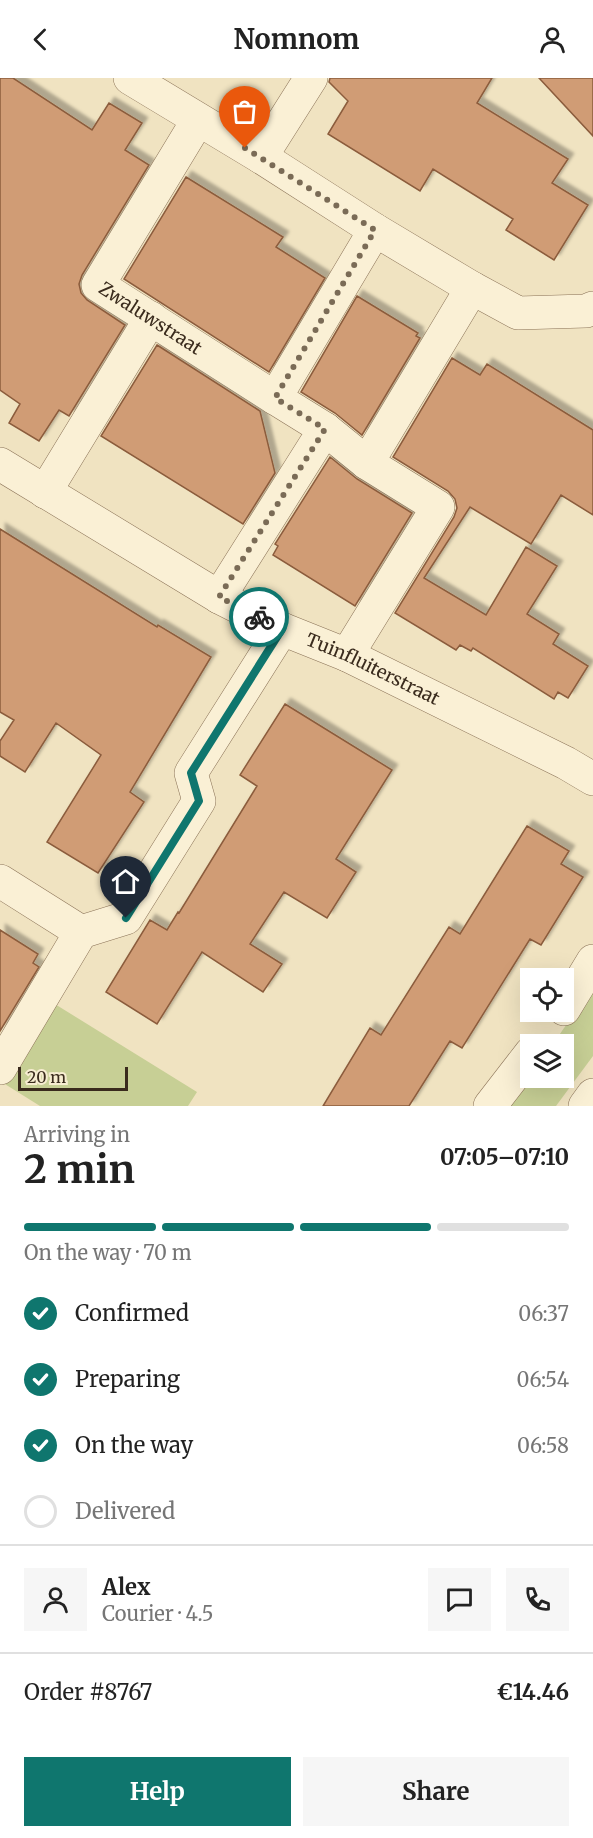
<!DOCTYPE html>
<meta charset="utf-8">
<style>
:root{--surface:#fff;--page:#f6f6f6;--text:#222;--muted:#767676;--line:#e0e0e0;--accent:#0f766e}
body{margin:0;font-family:Merriweather,serif;background:var(--page);color:var(--text);height:100vh;display:flex;flex-direction:column;font-size:22px;white-space:nowrap}
*{box-sizing:border-box;margin:0}
p{font-size:20px;color:var(--muted)}
.icon{flex:none;width:33px;height:33px;fill:none;stroke:currentColor;stroke-width:2;stroke-linecap:round;stroke-linejoin:round}
.map{position:relative;height:1028px;overflow:hidden}
.sheet{display:flex;flex-direction:column;background:var(--surface);flex:1}
.sheet>*{flex:none}
.controls{position:absolute;left:520px;top:890px;display:grid;gap:12px}
.controls a{display:grid;place-items:center;width:54px;height:54px;border-radius:0px;background:var(--surface);box-shadow:0 6px 24px #0002;font-size:30px}
.scale{position:absolute;left:18px;bottom:15px;width:110px;box-sizing:border-box;padding-left:6px;border:3px solid #3a2b1d;border-top:0;font-size:16px;line-height:21px;white-space:nowrap;color:#3a2b1d;-webkit-text-stroke:4px #f7edd1;paint-order:stroke}
.pin{position:absolute;display:grid;place-items:center;width:51px;height:51px;color:#fff;margin:-62px -26px;border-radius:50% 50% 50% 0;rotate:-45deg;box-shadow:0 0 6px #0007}
.pin .icon{rotate:45deg}
.courier{position:absolute;display:grid;place-items:center;width:60px;height:60px;margin:-30px;border:4px solid #0f766e;border-radius:50%;background:#fff;color:#222;box-shadow:0 2px 8px #0007}
.headline em{font-style:normal;font-weight:700}
.headline div{display:flex;flex-direction:column-reverse}
.headline{display:flex;align-items:center;justify-content:space-between;height:102px;padding:0 24px}
h1{font-size:39px;font-weight:700;line-height:45px}
.bar{display:grid;grid-template-columns:repeat(4,1fr);gap:9px 6px;align-content:center;height:72px;padding:0 24px}
.bar i{height:8px;border-radius:4px;background:var(--line)}
.bar .current{background:var(--accent)}
.bar p{grid-column:span 4}
.line{display:flex;align-items:center;gap:15px;padding:0 24px;border-top:2px solid var(--line)}
.line div{flex:1}
.round{display:grid;place-items:center;flex:none;width:63px;height:63px;border-radius:0px;background:var(--page)}
ol{padding:0 24px;list-style:none}
li{display:flex;align-items:center;gap:18px;height:66px}
li p{margin-inline-start:auto}
li .icon{padding:6px;border-radius:50%;background:var(--accent);color:#fff;stroke-width:4}
li:last-child{color:var(--muted)}
li i{width:33px;height:33px;border:3px solid var(--line);border-radius:50%}
.cta{display:flex;gap:12px;margin-top:auto;padding:12px 24px}
.cta a{flex:1;height:69px;border-radius:0px;background:var(--accent);color:#fff;font-size:24px;font-weight:700;line-height:69px;text-align:center}
.cta a+a{background:var(--page);color:var(--text)}
header{display:flex;justify-content:space-between;align-items:center;height:78px;padding:0 24px;background:var(--surface);font-size:27px;font-weight:700}
.map>svg:first-child{display:block}
.green{fill:#c7cf95}
.building{fill:#d09c75;stroke:#8b5c3c;stroke-width:1.5;filter:url(#shadow)}
.lines{fill:none;stroke-linecap:round;stroke-linejoin:round}
.minor-casing{stroke:#8b7358;stroke-width:34}
.minor{stroke:#faf0d5;stroke-width:33}
.done{stroke:#7a6b56;stroke-width:6;stroke-dasharray:0 10.8}
.route{stroke:#0f766e;stroke-width:8}
.labels{text-anchor:middle;stroke-width:4.5;stroke-linejoin:round;paint-order:stroke}
.street-label{font-size:18px;fill:#3a2b1d;stroke:#f7edd1}
</style>
<header><svg class="icon" aria-label="back" viewBox="0 0 24 24"><path d="M15 5l-7 7 7 7"/></svg>Nomnom<svg class="icon" aria-label="person" viewBox="0 0 24 24"><circle cx="12" cy="8" r="4"/><path d="M4 21q1-7 8-7t8 7"/></svg></header>
<div class="map">
<svg width="593" height="1028" viewBox="0 0 593 1028">
<defs>
<filter id="shadow"><feDropShadow dx="5.5" dy="-5.5" stdDeviation="1.5" flood-color="#0004"/></filter>
</defs>
<rect width="100%" height="100%" fill="#f0e3c1"/>
<!-- green -->
<path class="green" d="M 593,908 L 593,978 L 556,1028 L 506,1028 L 531,999 L 564,999 L 564,966 L 553,966 Z
M 50,923 L 197,1014 L 188,1028 L 40,1028 L 0,1003 Z"/>
<!-- building -->
<path class="building" d="M 0,0 L 13,0 L 92,52 L 109,25 L 142,45 L 125,72 L 149,87 L 82,197 L 79,206 L 81,215 L 87,222 L 125,247 L 69,338 L 59,332 L 39,363 L 9,345 L 20,326 L 0,312 Z
M 330,0 L 492,0 L 477,25 L 568,81 L 552,105 L 588,127 L 554,182 L 506,152 L 513,141 L 433,91 L 420,113 L 328,56 L 348,23 L 329,4 Z
M 539,0 L 593,0 L 593,58 Z
M 186,99 L 283,159 L 276,169 L 325,200 L 269,294 L 124,201 Z
M 357,218 L 418,255 L 416,258 L 420,260 L 362,357 L 335,335 L 301,314 Z
M 157,267 L 260,333 L 275,395 L 243,446 L 101,358 Z
M 452,280 L 480,297 L 487,286 L 593,352 L 593,437 L 561,417 L 531,466 L 470,429 L 424,500 L 486,537 L 526,469 L 557,488 L 527,536 L 559,556 L 553,566 L 588,588 L 568,620 L 558,614 L 554,621 L 473,570 L 471,573 L 460,567 L 456,572 L 395,535 L 454,439 L 457,430 L 455,421 L 448,413 L 393,379 Z
M 330,379 L 357,401 L 412,435 L 355,528 L 273,477 L 278,468 L 275,466 Z
M 0,451 L 157,549 L 158,547 L 211,579 L 130,714 L 144,724 L 98,795 L 47,764 L 101,677 L 56,645 L 25,694 L 0,678 L 0,663 L 14,642 L 0,634 Z
M 285,626 L 392,692 L 336,781 L 356,794 L 327,840 L 284,814 L 250,866 L 282,886 L 263,914 L 202,874 L 157,946 L 106,914 L 150,842 L 167,852 L 178,834 L 179,835 L 257,708 L 240,697 Z
M 527,748 L 569,773 L 561,786 L 583,799 L 541,867 L 530,861 L 462,970 L 450,963 L 409,1028 L 323,1028 L 370,950 L 381,957 L 449,849 L 460,856 Z
M 0,852 L 38,876 L 33,885 L 39,889 L 0,953 Z"/>
<g class="lines">
<defs>
<g id="minor">
<path d="M 130,0 L 261,79 L 375,152 L 472,210 L 518,235 L 586,233 L 593,230"/>
<path id="s1" d="M 198,42 L 98,207 L 275,320"/>
<path d="M 261,79 L 311,0"/>
<path d="M 325,351 L 367,385"/>
<path id="s2" d="M 0,386 L 219,519 L 282,551 L 347,577 L 566,685 L 593,701"/>
<path d="M 45,414 L 151,240"/>
<path d="M 219,519 L 325,351 L 275,320 L 375,152"/>
<path d="M 347,577 L 438,429 L 367,385 L 472,210"/>
<path d="M 0,803 L 81,854 L 126,840 L 199,723 L 191,695 L 282,551"/>
<path d="M 564,931 L 593,883"/>
<path d="M 0,990 L 81,854"/>
<path d="M 490,1028 L 531,975"/>
<path d="M 585,1028 L 593,1017"/>
</g>
</defs>
<!-- minor casing -->
<use href="#minor" class="minor-casing"/>
<!-- minor -->
<use href="#minor" class="minor"/>
</g>
<g class="lines">
<!-- done -->
<path class="done" d="M 245,70 L 375,152 L 275,320 L 325,351 L 219,519 L 259,539"/>
<!-- route -->
<path class="route" d="M 126,840 L 199,723 L 191,695 L 282,551 L 259,539"/>
</g>
<g class="labels">
<!-- street labels -->
<g class="street-label">
<text dy="6" stroke="none"><textPath href="#s1" startOffset="255">Zwaluwstraat</textPath></text>
<text dy="6" stroke="none"><textPath href="#s2" startOffset="426">Tuinfluiterstraat</textPath></text>
</g>
</g>
</svg>
<div class="controls">
<a><svg class="icon" aria-label="locate" viewBox="0 0 24 24"><circle cx="12" cy="12" r="6"/><path d="M12 2v4M12 18v4M2 12h4M18 12h4"/></svg></a>
<a><svg class="icon" aria-label="layers" viewBox="0 0 24 24"><path d="M12 4l9 5-9 5-9-5zM3 14l9 5 9-5"/></svg></a>
</div>
<div class="scale">20 m</div>
<div class="pin" style="left:245px;top:70px;background:#ea580c"><svg class="icon" aria-label="bag" viewBox="0 0 24 24"><path d="M5 8h14l-1 12H6zM9 8a3 3 0 0 1 6 0"/></svg></div>
<div class="pin" style="left:126px;top:840px;background:#1f2937"><svg class="icon" aria-label="home" viewBox="0 0 24 24"><path d="M3 11l9-7 9 7M6 9v11h12V9"/></svg></div>
<div class="courier" style="left:259px;top:539px"><svg class="icon" aria-label="bike" viewBox="0 0 24 24"><circle cx="6" cy="16" r="4"/><circle cx="18" cy="16" r="4"/><path d="M6 16l4-8h5l3 8M10 8l3 8H6M13 5h3"/></svg></div>
</div>
<section class="sheet">
<div class="headline"><div><h1>2 min</h1><p>Arriving in</p></div><em>07:05–07:10</em></div>
<div class="bar"><i class="current"></i><i class="current"></i><i class="current"></i><i></i><p>On the way · 70 m</p></div>
<ol>
<li><svg class="icon" aria-label="check" viewBox="0 0 24 24"><path d="M5 12l5 5 9-10"/></svg>Confirmed<p>06:37</p></li>
<li><svg class="icon" aria-label="check" viewBox="0 0 24 24"><path d="M5 12l5 5 9-10"/></svg>Preparing<p>06:54</p></li>
<li><svg class="icon" aria-label="check" viewBox="0 0 24 24"><path d="M5 12l5 5 9-10"/></svg>On the way<p>06:58</p></li>
<li><i></i>Delivered</li>
</ol>
<div class="line" style="height:108px"><a class="round"><svg class="icon" aria-label="person" viewBox="0 0 24 24"><circle cx="12" cy="8" r="4"/><path d="M4 21q1-7 8-7t8 7"/></svg></a><div><b>Alex</b><p>Courier · 4.5</p></div><a class="round"><svg class="icon" aria-label="chat" viewBox="0 0 24 24"><path d="M4 5h16v11H9l-5 4z"/></svg></a><a class="round"><svg class="icon" aria-label="phone" viewBox="0 0 24 24"><path d="M5 4h4l2 5-3 2q2 4 5 5l2-3 5 2v4C11 20 4 13 5 4z"/></svg></a></div>
<div class="line" style="height:78px"><div>Order #8767</div><b>€14.46</b></div>
<div class="cta"><a>Help</a><a>Share</a></div>
</section>
